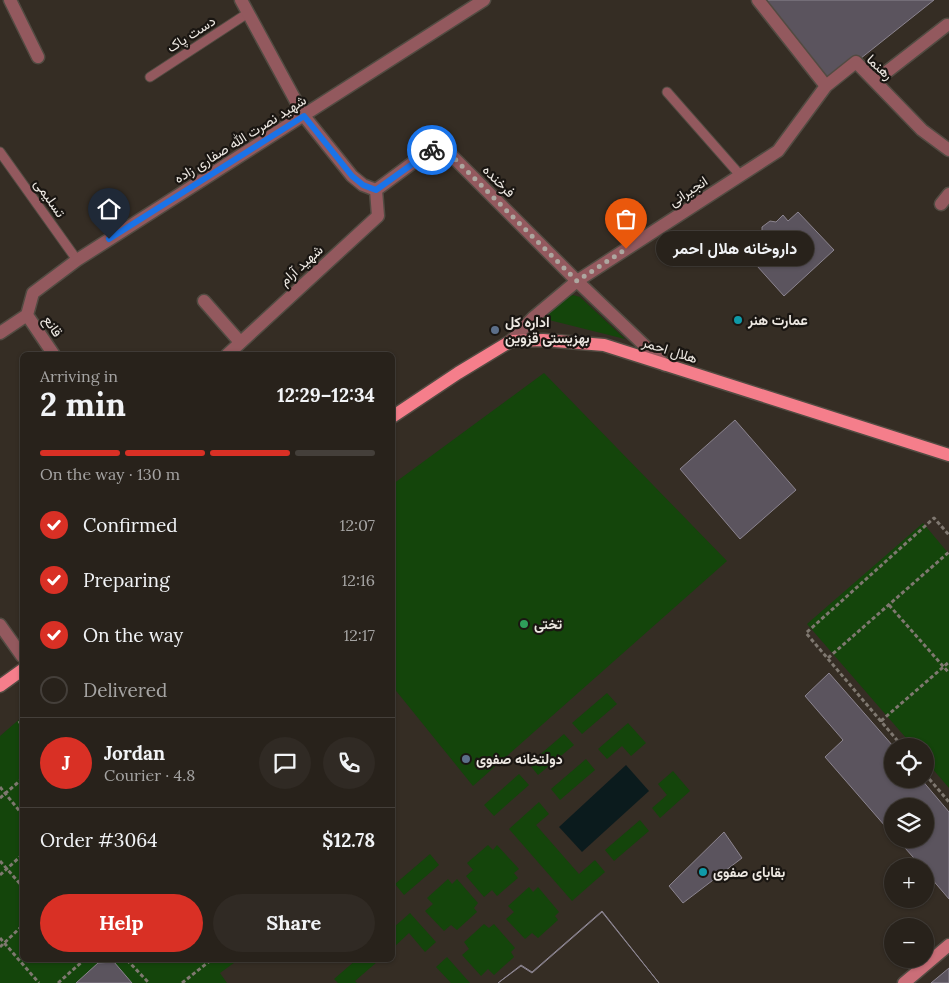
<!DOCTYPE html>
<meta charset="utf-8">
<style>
:root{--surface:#28221b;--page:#302a24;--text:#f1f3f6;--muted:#a5a4a3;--line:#443f3a;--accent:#d93025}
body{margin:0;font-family:Lora,Vazirmatn,serif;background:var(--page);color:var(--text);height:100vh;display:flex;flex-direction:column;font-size:19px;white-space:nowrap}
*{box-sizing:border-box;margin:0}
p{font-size:16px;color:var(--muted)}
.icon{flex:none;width:28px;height:28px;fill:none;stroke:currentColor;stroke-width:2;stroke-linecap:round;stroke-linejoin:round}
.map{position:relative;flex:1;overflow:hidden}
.panel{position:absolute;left:20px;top:352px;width:375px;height:610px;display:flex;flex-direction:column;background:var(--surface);border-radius:8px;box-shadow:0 1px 4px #0004,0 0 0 1px var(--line)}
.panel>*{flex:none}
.fabs{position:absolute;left:884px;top:738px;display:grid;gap:10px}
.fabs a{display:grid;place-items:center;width:50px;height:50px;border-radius:50%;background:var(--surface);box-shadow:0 1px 4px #0004,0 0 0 1px var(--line);font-size:25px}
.pin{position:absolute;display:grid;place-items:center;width:42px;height:42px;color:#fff;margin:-51px -21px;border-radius:50% 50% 50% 0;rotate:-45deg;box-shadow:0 0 5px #0007}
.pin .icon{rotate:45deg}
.courier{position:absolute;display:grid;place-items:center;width:50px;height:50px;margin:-25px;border:4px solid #1a73e8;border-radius:50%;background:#fff;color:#222;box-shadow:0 1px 6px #0007}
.bubble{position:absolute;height:35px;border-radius:18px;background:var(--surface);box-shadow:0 1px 4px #0004,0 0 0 1px var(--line);font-size:16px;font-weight:700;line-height:35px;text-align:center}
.overview em{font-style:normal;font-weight:700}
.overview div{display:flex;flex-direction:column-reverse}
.overview{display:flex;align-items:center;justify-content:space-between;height:85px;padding:0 20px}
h1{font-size:32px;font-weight:700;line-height:38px}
.bar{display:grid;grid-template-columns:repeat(4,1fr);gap:8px 5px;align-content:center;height:60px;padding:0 20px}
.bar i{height:6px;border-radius:4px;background:var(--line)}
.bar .active{background:var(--accent)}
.bar p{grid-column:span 4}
.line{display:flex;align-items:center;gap:12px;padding:0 20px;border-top:1px solid var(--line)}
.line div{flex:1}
.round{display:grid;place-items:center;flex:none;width:52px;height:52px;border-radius:26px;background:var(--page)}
ol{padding:0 20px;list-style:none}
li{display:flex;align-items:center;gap:15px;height:55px}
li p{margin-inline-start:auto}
li .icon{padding:5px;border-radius:50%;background:var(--accent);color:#fff;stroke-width:4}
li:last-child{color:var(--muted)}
li i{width:28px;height:28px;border:2px solid var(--line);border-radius:50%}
.primary-button{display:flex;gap:10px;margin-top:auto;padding:10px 20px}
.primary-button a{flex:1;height:58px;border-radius:30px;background:var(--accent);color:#fff;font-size:20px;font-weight:700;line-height:58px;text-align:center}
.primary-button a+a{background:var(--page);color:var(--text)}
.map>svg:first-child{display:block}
.green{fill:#14450b}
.water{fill:#0b1b1d}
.building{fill:#5b545e;stroke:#8c8590}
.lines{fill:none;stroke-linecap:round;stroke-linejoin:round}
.lane-casing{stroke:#524b42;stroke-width:11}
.street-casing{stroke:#524b42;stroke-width:15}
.secondary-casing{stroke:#524b42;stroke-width:15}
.primary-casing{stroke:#524b42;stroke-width:15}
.path{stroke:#7f7870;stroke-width:3;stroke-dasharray:4 2.5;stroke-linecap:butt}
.lane{stroke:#93595e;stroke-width:9}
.street{stroke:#93595e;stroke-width:12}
.secondary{stroke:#ca6e78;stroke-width:12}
.primary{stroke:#f57e8b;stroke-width:12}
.done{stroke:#ada7a0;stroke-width:5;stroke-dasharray:0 9}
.route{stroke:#1a73e8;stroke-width:6}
.culture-dot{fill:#0f9aa8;stroke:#1a1612;stroke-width:2}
.service-dot{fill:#5c6f8a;stroke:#1a1612;stroke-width:2}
.leisure-dot{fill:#2e9e5b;stroke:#1a1612;stroke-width:2}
.labels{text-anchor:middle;stroke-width:4.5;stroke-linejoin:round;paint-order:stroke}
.street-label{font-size:14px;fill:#ede8e2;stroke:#1a1612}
.poi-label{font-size:14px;font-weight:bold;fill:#ede8e2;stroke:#1a1612;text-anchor:start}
</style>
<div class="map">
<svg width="949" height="983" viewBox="0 0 949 983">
<rect width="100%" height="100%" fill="#352d24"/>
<!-- green -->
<path class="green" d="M 573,295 L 580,297 L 625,339 L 541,318 L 566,298 Z
M 544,373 L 727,561 L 473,786 L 393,687 L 393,484 Z
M 923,523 L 949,554 L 949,788 L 925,760 L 925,746 L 913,746 L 807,624 Z
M 607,693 L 617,704 L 582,734 L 572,723 Z
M 22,717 L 22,960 L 238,960 L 220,973 L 227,983 L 0,983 L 0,736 Z
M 628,723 L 646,743 L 631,756 L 622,746 L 607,759 L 598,749 Z
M 564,734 L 574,745 L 538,775 L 529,764 Z
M 586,759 L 595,770 L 560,800 L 551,789 Z
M 673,771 L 690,791 L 660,818 L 652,808 L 667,795 L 658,784 Z
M 519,774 L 529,785 L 494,816 L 484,805 Z
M 539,802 L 549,814 L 536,825 L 579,874 L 595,860 L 605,872 L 572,901 L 509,829 Z
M 640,820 L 649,831 L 614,861 L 605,850 Z
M 488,845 L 493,850 L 497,845 L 519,869 L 514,873 L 518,878 L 497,896 L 492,890 L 484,897 L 466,876 L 473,870 L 467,863 Z
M 430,854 L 439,865 L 404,895 L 395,884 Z
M 448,879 L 452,884 L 457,879 L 478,903 L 474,908 L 477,912 L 457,930 L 451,925 L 444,931 L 425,911 L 433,904 L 427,898 Z
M 529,887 L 533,892 L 538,887 L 559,912 L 555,916 L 558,920 L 538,938 L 532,933 L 525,939 L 506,919 L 514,912 L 508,906 Z
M 410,913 L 436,942 L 425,952 L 409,933 L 393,948 L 393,928 Z
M 484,924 L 489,928 L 494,924 L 515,948 L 511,952 L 514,957 L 494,975 L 488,969 L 481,976 L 462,955 L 469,949 L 464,942 Z
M 447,957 L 470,983 L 451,983 L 436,967 Z
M 356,960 L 375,960 L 377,962 L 355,981 L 357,983 L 338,983 L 334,979 Z"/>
<!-- water -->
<path class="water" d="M 626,765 L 649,791 L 582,852 L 559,827 Z"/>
<!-- building -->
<path class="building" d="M 758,0 L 934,0 L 826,86 Z
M 798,212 L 834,250 L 784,296 L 748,256 L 760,245 L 755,240 L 762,234 L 762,227 L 770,221 L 776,222 L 783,215 L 788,221 Z
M 735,420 L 796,490 L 740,539 L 680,469 Z
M 829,673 L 893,746 L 892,779 L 921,779 L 949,812 L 949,899 L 925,871 L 925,866 L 921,866 L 897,839 L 925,839 L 925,806 L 892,806 L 892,834 L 825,757 L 843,740 L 805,696 Z
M 724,832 L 742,858 L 683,903 L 669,886 Z
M 602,911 L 659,983 L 602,912 L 532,973 L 521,966 L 498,983 L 521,965 L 532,972 Z
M 114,962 L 132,983 L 76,983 L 98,963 Z
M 949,968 L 949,983 L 931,983 Z"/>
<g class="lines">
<defs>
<path id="lane" d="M 150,77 L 248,13
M 667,92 L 740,175
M 0,152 L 77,260"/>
<path id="street" d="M 10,0 L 38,57
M 241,0 L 304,116 L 352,176 L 363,185 L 376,190
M 758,0 L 826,86 L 856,62 L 922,130 L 949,150
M 875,81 L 947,25
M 376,190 L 430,150 L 442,150 L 452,156 L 577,281 L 665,365
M 941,204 L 949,194
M 204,301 L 240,342
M 27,315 L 33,293 L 77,260 L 484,0
M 27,315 L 54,355
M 0,333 L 27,315
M 511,341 L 534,317 L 577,281 L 778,151 L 826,86
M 227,355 L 378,216 L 376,190
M 0,625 L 22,656"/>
<path id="secondary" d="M 904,983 L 949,945"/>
<path id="primary" d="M 392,417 L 458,373 L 511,341 L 543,340 L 604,345 L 949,455
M 0,686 L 22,670"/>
</defs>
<!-- lane casing -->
<use href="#lane" class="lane-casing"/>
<!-- street casing -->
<use href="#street" class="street-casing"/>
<!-- secondary casing -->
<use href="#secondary" class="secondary-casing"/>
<!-- primary casing -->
<use href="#primary" class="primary-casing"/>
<!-- path -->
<path class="path" d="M 889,605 L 949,673
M 828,658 L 949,552
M 19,721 L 22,726
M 881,721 L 949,662
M 902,746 L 806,633 L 934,518 L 949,535
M 925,774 L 949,802
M 0,787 L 22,814
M 0,798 L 22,779
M 0,861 L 22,886
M 0,875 L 22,855
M 0,938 L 39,983
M 0,947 L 22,926
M 127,960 L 149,983
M 58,983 L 84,960
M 182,983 L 211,960"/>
<!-- lane -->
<use href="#lane" class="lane"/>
<!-- street -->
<use href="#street" class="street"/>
<!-- secondary -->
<use href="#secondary" class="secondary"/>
<!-- primary -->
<use href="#primary" class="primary"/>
</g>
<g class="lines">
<!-- done -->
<path class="done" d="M 432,150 L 442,150 L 452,156 L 577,281 L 626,249"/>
<!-- route -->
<path class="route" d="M 109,239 L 304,116 L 352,176 L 363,185 L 376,190 L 432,150"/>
</g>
<!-- markers -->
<g class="culture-dot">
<circle cx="738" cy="320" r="5"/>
<circle cx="703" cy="872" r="5"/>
</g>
<g class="service-dot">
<circle cx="495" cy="330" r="5"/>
<circle cx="466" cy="759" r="5"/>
</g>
<circle class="leisure-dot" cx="524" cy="624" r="5"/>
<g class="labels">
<!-- street labels -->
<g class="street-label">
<text transform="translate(191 34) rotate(-33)" y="5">دست پاک</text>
<text transform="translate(880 67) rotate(43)" y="5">رهنما</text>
<text transform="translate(240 139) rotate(-32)" y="5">شهید نصرت الله صفاری زاده</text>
<text transform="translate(499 181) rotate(45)" y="5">فرخنده</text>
<text transform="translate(688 191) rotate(-33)" y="5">انجیرانی</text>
<text transform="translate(50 198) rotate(55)" y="5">تسلیمی</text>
<text transform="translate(301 265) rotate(-42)" y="5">شهید آرام</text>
<text transform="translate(53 326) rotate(56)" y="5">قانع</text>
<text transform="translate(670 350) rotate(18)" y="5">هلال احمر</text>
</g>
<!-- poi labels -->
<g class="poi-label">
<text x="748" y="325">عمارت هنر</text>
<text x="505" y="327">اداره کل<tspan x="505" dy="16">بهزیستی قزوین</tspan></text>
<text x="534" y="629">تختی</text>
<text x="476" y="764">دولتخانه صفوی</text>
<text x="713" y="877">بقابای صفوی</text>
</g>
</g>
</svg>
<div class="fabs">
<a><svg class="icon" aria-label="locate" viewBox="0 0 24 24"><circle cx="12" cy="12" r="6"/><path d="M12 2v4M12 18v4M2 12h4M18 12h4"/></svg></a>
<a><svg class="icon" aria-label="layers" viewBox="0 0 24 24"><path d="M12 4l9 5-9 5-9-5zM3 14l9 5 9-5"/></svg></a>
<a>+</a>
<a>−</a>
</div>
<div class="pin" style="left:626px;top:249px;background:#ea580c"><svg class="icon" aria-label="bag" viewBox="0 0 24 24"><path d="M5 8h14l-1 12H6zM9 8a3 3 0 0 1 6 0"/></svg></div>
<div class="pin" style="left:109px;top:239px;background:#1f2937"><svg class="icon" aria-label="home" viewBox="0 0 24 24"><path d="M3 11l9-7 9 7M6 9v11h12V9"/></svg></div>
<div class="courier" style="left:432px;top:150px"><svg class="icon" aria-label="bike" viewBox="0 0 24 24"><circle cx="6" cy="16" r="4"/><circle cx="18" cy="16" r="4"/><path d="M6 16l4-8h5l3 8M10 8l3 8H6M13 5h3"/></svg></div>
<div class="bubble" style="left:656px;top:231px;width:158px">داروخانه هلال احمر</div>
<section class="panel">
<div class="overview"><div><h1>2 min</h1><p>Arriving in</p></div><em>12:29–12:34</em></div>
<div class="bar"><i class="active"></i><i class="active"></i><i class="active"></i><i></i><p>On the way · 130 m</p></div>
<ol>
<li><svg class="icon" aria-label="check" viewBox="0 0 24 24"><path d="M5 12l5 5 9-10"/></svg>Confirmed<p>12:07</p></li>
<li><svg class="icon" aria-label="check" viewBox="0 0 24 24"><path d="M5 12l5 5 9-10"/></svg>Preparing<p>12:16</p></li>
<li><svg class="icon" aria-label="check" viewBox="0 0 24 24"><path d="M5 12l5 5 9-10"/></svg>On the way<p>12:17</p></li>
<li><i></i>Delivered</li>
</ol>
<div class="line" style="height:90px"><b class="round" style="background:var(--accent);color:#fff">J</b><div><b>Jordan</b><p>Courier · 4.8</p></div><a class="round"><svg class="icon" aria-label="chat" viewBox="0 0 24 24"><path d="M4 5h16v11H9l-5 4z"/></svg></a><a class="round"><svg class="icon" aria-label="phone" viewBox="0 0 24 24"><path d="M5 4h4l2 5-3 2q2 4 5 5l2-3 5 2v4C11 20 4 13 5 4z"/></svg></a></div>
<div class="line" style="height:65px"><div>Order #3064</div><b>$12.78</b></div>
<div class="primary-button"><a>Help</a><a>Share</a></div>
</section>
</div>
